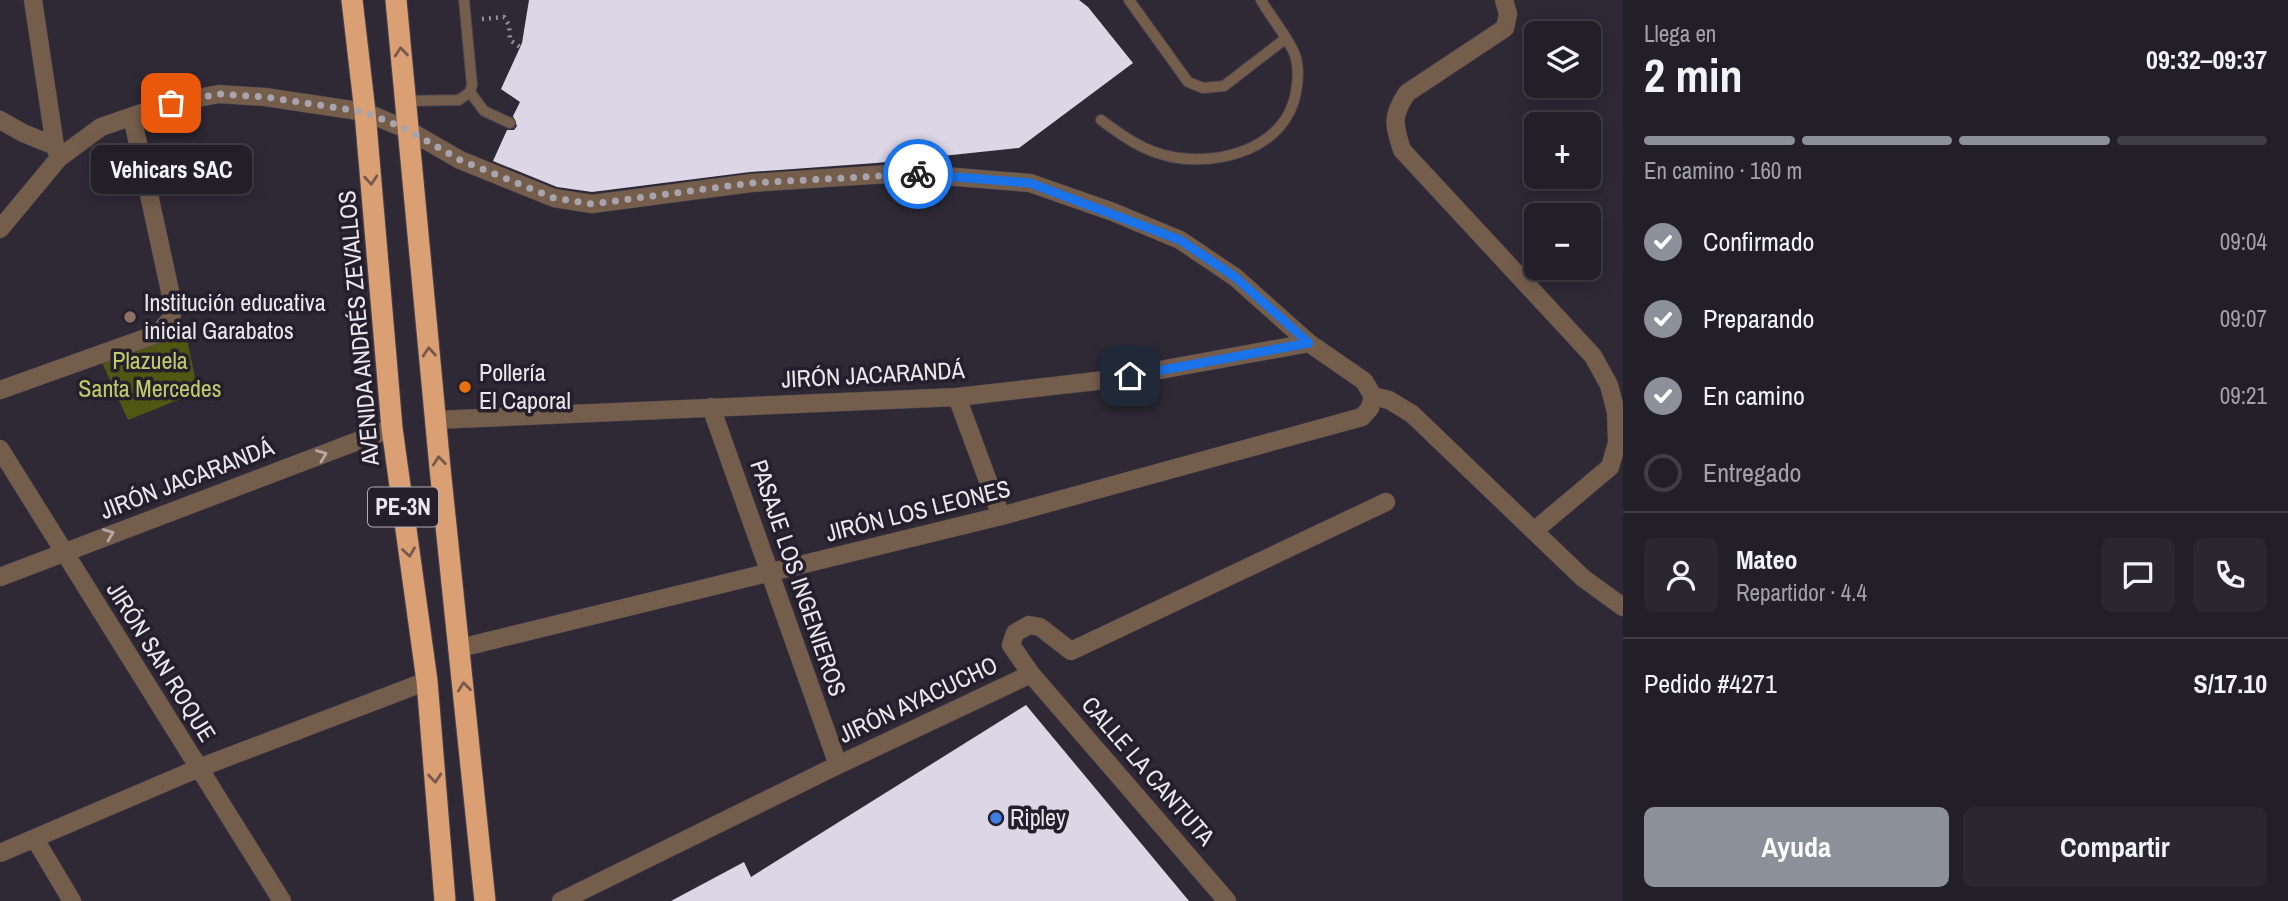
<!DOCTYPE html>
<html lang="es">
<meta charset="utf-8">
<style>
:root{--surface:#221f28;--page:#2a2730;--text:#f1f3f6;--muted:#a2a2a8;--line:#3f3d45;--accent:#8c9099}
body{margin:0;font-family:"Archivo Narrow",sans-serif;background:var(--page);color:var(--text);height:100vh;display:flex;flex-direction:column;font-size:26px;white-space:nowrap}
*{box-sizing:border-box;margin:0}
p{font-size:23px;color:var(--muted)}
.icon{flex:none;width:38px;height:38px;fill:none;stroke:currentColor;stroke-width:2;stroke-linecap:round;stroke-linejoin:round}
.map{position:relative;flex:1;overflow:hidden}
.sheet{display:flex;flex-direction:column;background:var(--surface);width:665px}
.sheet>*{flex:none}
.controls{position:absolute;left:1524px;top:21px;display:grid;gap:14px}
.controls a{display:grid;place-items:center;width:77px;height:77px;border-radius:10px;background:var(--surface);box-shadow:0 4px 18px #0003,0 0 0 2px var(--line);font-size:35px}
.pin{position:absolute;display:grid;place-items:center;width:60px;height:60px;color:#fff;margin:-30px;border-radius:14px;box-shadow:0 4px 10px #0006}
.courier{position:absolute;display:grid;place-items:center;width:70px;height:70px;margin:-35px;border:5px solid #1a73e8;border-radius:50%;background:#fff;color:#222;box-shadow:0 2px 9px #0007}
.bubble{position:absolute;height:49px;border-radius:10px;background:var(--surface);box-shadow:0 4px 18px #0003,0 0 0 2px var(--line);font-size:23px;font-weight:700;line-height:49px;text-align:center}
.overview em{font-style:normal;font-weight:700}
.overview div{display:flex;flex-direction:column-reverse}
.overview{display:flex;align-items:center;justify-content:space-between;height:119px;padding:0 21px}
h1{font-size:46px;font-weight:700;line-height:52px}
.bar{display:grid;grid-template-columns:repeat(4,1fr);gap:10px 7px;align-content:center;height:84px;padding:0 21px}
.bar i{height:9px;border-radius:5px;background:var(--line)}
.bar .selected{background:var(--accent)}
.bar p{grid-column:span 4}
.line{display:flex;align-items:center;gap:18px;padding:0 21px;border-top:2px solid var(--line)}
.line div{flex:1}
.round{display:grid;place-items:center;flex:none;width:74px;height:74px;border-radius:10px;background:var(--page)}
ol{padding:0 21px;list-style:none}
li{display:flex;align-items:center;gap:21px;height:77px}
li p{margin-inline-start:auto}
li .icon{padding:7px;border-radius:50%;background:var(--accent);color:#fff;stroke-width:4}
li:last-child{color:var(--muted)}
li i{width:38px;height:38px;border:4px solid var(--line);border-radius:50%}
.cta{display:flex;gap:14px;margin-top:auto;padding:14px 21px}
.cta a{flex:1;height:80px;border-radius:10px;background:var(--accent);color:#fff;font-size:28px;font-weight:700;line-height:80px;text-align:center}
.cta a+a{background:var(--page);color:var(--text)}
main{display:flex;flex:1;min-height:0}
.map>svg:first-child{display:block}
.green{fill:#505713}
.building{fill:#ddd6e6}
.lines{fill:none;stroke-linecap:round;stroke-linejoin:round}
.lane-casing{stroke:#48444f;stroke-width:12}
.street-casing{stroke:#48444f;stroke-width:19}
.highway-casing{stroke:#48444f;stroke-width:23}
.path{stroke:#94909a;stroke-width:4.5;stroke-dasharray:2 5;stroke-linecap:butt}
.lane{stroke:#755d4c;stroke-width:10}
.street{stroke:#755d4c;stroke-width:18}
.highway{stroke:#db9f74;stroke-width:21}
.oneway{stroke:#77594c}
.oneway2{stroke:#b5a9a6}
.done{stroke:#a8a4ae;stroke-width:7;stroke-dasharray:0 12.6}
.route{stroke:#1a73e8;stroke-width:9}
.education-dot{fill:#8d6e63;stroke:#251f2b;stroke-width:2.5}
.food-dot{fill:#e8710a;stroke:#251f2b;stroke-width:2.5}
.shop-dot{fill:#3f7fe0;stroke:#251f2b;stroke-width:2.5}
.labels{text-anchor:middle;stroke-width:7;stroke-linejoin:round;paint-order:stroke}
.shield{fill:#251f2b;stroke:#afabb4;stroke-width:2}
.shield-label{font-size:23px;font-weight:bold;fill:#eae7ef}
.poi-label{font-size:24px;fill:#eae7ef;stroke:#251f2b;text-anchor:start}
.street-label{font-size:24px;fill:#eae7ef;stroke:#251f2b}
.park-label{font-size:24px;fill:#bfcb6a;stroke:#251f2b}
</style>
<main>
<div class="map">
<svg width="1623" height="901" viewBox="0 0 1623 901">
<rect width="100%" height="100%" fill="#2e2935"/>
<!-- green -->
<path class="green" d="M 184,325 L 198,392 L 128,420 L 100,358 Z"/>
<!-- building -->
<path class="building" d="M 529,0 L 1079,0 L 1088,7 L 1133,63 L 1019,148 L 876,163 L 750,172 L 592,192 L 557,187 L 493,161 L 507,130 L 514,130 L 517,126 L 513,116 L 520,102 L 501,89 L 522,43 Z
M 1026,705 L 1189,901 L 671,901 L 744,862 L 751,877 Z"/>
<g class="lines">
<defs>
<path id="lane" d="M 1129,0 L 1188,82 L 1203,88 L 1224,86 L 1285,39
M 470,92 L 484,111 L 510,123
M 405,101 L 459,100 L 470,92 L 472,85 L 464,0
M 1101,120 C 1124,137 1143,151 1172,157 C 1221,166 1286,148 1296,92 C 1298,81 1299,67 1295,55 C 1289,39 1270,16 1261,0"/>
<path id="street" d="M 33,0 L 55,146 L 59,158
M 1504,0 L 1508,14 L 1505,28 L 1407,93 C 1391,117 1394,124 1402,150 L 1593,356 L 1609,385 L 1616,412 L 1617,443 L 1610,467 L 1534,531
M 0,120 L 23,133 L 55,146
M 0,229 L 59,158 L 101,127 L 171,103 L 219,94 L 265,97 L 365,112 L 408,130 L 460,160 L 554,198 L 592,204 L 751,183 L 872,175 L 907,173 L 1030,183 L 1113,212 L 1180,240 L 1235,277 L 1309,343 L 1364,381 L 1373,396 L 1389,400 L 1412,414 L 1583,578 L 1623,607
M 0,390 L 157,334 L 171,319 L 173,305 L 132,116
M 957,397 L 1001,516
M 711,407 L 838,765
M 435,420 L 957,397 L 1105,380 L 1309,343
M 0,449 L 282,901
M 0,577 L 392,428
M 460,648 L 1001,516 L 1362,417 L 1370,408 L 1373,396
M 1031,674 L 1227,901
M 35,839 L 72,901
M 0,853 L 199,768 L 427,681
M 561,901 L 838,765 L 1031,674 L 1011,645 L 1015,633 L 1029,625 L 1040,627 L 1071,651 L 1386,502"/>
<path id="highway" d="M 352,0 L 365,112 L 392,428 L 427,681 L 445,901
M 396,0 L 440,468 L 485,901"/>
</defs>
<!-- lane casing -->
<use href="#lane" class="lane-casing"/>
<!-- street casing -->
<use href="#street" class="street-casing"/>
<!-- highway casing -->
<use href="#highway" class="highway-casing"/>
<!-- path -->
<path class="path" d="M 482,19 L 504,17 L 509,25 L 510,40 L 520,47"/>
<!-- lane -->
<use href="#lane" class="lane"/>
<!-- street -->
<use href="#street" class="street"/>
<!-- highway -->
<use href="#highway" class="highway"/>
</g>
<!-- one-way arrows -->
<defs><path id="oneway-chevron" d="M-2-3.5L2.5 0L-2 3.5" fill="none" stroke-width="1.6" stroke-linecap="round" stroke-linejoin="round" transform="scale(1.75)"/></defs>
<g class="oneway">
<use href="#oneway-chevron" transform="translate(401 52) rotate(-95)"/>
<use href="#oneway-chevron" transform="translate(371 180) rotate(85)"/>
<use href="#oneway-chevron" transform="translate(429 352) rotate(-95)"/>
<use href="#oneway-chevron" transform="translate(439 461) rotate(-96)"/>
<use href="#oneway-chevron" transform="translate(409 552) rotate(82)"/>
<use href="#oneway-chevron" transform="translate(464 687) rotate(-96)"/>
<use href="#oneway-chevron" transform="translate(435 778) rotate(85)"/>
</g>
<g class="oneway2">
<use href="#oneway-chevron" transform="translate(322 455) rotate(-21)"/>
<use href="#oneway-chevron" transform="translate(109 534) rotate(-21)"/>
</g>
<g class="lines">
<!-- done -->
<path class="done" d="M 171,103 L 219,94 L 265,97 L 365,112 L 408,130 L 460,160 L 554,198 L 592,204 L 751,183 L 918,174"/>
<!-- route -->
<path class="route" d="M 918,174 L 1030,183 L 1180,240 L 1235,277 L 1309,343 L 1130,376"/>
</g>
<!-- markers -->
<circle class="education-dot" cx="130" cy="317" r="7"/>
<circle class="food-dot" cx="465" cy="387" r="7"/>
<circle class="shop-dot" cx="996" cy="818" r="7"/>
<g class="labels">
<!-- shield labels -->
<rect class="shield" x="368" y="487.5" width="70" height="39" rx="5"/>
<g class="shield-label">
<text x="403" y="515">PE-3N</text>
</g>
<!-- poi labels -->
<g class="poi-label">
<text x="144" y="311">Institución educativa<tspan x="144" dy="28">inicial Garabatos</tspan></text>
<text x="479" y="381">Pollería<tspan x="479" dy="28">El Caporal</tspan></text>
<text x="1010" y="826">Ripley</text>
</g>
<!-- street labels -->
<g class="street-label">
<text transform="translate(359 328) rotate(-95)" y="8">AVENIDA ANDRÉS ZEVALLOS</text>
<text transform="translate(873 375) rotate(-3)" y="8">JIRÓN JACARANDÁ</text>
<text transform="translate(187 479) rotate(-21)" y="8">JIRÓN JACARANDÁ</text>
<text transform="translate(918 511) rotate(-14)" y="8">JIRÓN LOS LEONES</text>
<text transform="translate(798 578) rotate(71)" y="8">PASAJE LOS INGENIEROS</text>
<text transform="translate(161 662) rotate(58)" y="8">JIRÓN SAN ROQUE</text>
<text transform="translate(918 700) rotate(-25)" y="8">JIRÓN AYACUCHO</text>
<text transform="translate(1148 771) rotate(49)" y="8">CALLE LA CANTUTA</text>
</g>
<!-- park labels -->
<g class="park-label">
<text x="150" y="369">Plazuela<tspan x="150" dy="28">Santa Mercedes</tspan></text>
</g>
</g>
</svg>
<div class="controls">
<a><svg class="icon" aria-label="layers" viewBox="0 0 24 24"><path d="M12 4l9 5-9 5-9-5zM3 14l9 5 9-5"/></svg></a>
<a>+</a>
<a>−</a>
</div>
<div class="pin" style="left:171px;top:103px;background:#ea580c"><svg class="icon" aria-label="bag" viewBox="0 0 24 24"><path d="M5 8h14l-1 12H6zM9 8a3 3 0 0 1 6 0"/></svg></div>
<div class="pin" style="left:1130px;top:376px;background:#1f2937"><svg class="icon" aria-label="home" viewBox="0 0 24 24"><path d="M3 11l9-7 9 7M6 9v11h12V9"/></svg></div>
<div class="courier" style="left:918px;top:174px"><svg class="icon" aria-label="bike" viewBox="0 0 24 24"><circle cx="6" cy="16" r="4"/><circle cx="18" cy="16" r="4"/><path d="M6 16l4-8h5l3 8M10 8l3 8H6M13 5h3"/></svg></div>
<div class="bubble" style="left:91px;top:145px;width:161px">Vehicars SAC</div>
</div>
<section class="sheet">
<div class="overview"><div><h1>2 min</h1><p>Llega en</p></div><em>09:32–09:37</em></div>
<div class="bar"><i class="selected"></i><i class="selected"></i><i class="selected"></i><i></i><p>En camino · 160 m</p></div>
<ol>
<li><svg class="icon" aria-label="check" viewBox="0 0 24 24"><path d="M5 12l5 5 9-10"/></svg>Confirmado<p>09:04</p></li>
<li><svg class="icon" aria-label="check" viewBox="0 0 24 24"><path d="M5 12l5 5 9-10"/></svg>Preparando<p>09:07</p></li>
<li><svg class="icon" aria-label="check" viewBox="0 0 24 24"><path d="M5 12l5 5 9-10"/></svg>En camino<p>09:21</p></li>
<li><i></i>Entregado</li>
</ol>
<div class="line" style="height:126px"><a class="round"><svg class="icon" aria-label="person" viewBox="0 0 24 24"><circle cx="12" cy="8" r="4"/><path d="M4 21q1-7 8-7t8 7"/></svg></a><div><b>Mateo</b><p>Repartidor · 4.4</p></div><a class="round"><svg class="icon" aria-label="chat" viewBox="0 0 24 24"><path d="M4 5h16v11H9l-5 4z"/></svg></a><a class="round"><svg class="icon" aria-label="phone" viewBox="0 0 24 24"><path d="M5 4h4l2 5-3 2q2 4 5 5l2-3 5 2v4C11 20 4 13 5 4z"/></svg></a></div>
<div class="line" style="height:91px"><div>Pedido #4271</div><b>S/17.10</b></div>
<div class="cta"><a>Ayuda</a><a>Compartir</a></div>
</section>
</main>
